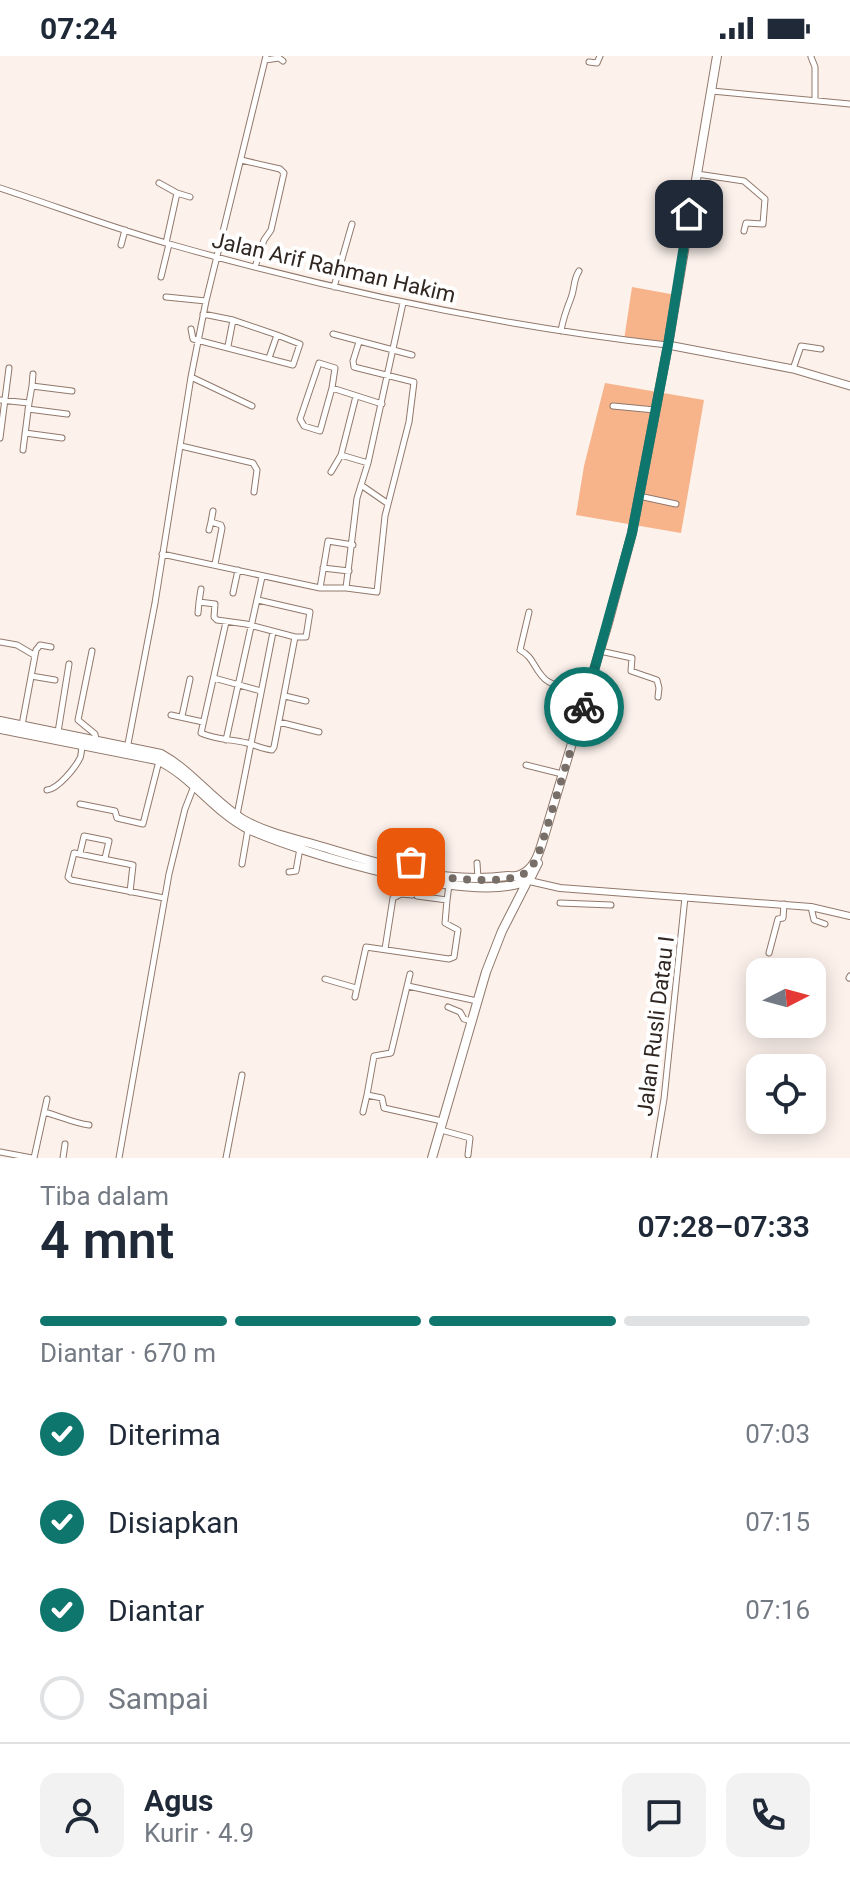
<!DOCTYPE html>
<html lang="id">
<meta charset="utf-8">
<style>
:root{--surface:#fff;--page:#f2f2f3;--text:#1f2937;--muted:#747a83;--line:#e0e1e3;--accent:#0f766e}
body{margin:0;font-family:Roboto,sans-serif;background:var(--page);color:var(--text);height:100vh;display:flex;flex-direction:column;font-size:30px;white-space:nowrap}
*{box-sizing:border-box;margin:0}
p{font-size:26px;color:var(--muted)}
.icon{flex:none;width:44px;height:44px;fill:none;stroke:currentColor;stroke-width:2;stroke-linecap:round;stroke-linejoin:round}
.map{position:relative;height:1102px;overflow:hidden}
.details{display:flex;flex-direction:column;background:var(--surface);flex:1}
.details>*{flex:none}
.needle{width:52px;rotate:84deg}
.controls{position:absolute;left:746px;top:902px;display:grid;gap:16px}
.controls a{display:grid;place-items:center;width:80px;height:80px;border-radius:16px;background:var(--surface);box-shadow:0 4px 20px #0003;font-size:40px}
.pin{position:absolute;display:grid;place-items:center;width:68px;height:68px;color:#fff;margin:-34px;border-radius:16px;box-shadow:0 4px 12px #0006}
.courier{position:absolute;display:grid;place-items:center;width:80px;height:80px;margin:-40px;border:6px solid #0f766e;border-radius:50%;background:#fff;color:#222;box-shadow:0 2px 10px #0007}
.head em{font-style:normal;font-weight:600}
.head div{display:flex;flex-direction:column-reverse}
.head{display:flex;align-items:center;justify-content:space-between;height:136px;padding:0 40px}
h1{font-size:52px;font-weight:600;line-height:60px}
.bar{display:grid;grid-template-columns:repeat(4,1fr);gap:12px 8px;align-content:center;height:96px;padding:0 40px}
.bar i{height:10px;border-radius:6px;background:var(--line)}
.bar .selected{background:var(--accent)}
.bar p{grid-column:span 4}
.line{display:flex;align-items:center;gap:20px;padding:0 40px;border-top:2px solid var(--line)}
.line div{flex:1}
.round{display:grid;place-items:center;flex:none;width:84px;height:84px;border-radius:16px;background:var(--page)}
ol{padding:0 40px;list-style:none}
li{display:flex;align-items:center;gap:24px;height:88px}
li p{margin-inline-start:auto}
li .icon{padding:8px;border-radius:50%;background:var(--accent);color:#fff;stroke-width:4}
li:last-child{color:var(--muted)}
li i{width:44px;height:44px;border:4px solid var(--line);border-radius:50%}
.status{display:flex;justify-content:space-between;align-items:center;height:56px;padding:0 40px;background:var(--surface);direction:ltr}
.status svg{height:22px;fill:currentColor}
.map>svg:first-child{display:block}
.green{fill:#f7b48b}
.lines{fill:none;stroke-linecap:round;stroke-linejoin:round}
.minor-casing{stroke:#91796c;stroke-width:7}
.tertiary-casing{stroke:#91796c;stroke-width:8}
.secondary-casing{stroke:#91796c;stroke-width:9}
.primary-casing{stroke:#91796c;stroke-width:10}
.minor{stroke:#fff;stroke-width:5}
.tertiary{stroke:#fff;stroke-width:6}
.secondary{stroke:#fff;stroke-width:7}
.primary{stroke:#fff;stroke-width:8}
.done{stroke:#786e68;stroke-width:8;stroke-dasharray:0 14.4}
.route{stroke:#0f766e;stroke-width:10}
.labels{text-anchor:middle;stroke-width:8;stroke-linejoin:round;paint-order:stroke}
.street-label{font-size:22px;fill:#312722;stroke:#fff}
</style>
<div class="status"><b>07:24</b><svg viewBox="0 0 49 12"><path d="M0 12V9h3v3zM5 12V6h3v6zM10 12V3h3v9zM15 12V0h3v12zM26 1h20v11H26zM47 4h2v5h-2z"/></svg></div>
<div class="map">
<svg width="850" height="1102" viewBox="0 0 850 1102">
<rect width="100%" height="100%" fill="#fcf1eb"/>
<!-- green -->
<path class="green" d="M 632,231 L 676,239 L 667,289 L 624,284 Z
M 605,327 L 704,344 L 681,477 L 576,459 L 584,410 Z"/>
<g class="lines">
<defs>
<path id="minor" d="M 811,1 L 815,11 L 815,44
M 265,4 L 279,2 L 283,5
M 589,6 L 597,7 L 600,0
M 712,35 L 850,48
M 241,104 L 280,113 L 284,117 L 271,174 L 264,184 L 255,211
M 697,118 L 744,125 L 765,143 L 763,168 L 746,167 L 744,175
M 159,127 L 177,137 L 166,187
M 0,132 C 58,151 115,173 173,189 C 335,235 500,270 667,289
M 177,137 L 190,141
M 121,189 L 125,174
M 161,221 L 169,188
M 334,231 L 352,168
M 166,241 L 206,245
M 203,258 L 233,264 L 277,279 L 269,302
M 191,273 L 193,283 L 293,309 L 300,288 L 277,279
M 561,275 C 563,262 567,252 571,242 C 575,232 573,224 579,215
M 333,278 L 412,299
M 228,290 L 233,264
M 793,313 L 801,290 L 821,293
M 191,321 L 252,350
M 32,330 L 33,318
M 332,332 L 335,312 L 319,307 L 300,363 L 304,370 L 320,375 L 332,332 L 382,348
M 356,340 L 341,399 L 368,407
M 0,344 L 29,347 L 32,330 L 72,335
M 613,350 L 655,354
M 28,353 L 67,358
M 25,377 L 62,382
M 0,382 L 9,312
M 181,390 L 253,407 L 257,414 L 254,436
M 23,394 L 29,347
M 331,416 L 341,399
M 361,429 L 387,447
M 639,440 L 676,448
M 213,455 L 211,466 L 221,469 L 222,472 L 215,508
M 209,474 L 211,466
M 162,498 L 320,532 L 328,485 L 353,489
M 323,512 L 349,515
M 320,532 L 346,532 L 377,536 L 385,460 L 409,366 L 414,326 L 354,311 L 353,305 L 359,286
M 346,532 L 357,442 L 368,407 L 403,247
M 201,533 L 199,546 L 215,548 L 214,561 L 217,564 L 246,568 L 295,581 L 306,581 L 310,556 L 258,544
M 233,537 L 238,514
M 529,556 L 520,594 C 533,601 533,610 542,620 C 550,631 573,634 587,636
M 198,557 L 199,546
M 226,566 L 201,677 C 216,684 231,683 247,687 C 255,689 262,693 272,694 L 274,691 L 295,581
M 0,586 L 17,589 L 34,599
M 92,595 L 78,664 L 95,678 L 96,684
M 600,595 L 632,602 L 631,615 L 657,624 L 659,632 L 658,641
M 31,620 L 55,624
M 214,622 L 261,635
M 285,640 L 306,645
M 171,659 L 203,666
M 182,660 L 190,623
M 279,666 L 319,676
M 22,669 L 36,594 L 40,589 L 51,591
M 58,676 L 69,608
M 226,684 L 262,521
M 127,693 L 155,547 L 191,321 L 206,245 L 266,0
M 526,709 L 562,718
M 47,734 C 58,733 75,712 80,702 C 81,701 82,690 82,689
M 80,748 L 115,755 L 117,762 L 143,768 L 159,705
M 237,759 L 273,576
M 80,797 L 84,780 L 109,785 L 105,802
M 477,807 L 478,822
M 242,808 L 248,773
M 407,814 L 414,803
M 289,816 L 296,815 L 300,792
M 130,836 L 133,809 L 74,797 L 68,821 L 71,824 L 164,842
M 417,840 L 447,844 L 449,829
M 560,847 L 611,849
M 811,851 L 814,864 L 825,868
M 385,893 L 393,842 L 401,838 L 412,839
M 769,897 L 778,863 L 783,862 L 784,848
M 410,918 L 391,997 L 374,1000 L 367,1039 L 382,1042 L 384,1052 L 442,1065
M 849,922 L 850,920
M 325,923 L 356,932
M 408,930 L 477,945
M 355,941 L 366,891 L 449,903 L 454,901 L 458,874 L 445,867 L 447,844
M 448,951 L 460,956 L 464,963 L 471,965
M 44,1056 C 60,1060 73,1067 89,1069
M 363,1056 L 367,1039
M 441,1074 L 470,1082 L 468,1099
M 0,1096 L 32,1102
M 34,1102 L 47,1043
M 63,1102 L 65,1088
M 119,1102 L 169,818 L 185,753 L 194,730
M 226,1102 L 242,1019
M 654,1102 L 664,1043 L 685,841"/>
<path id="tertiary" d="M 525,824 L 560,832 L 811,851 L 850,860"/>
<path id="secondary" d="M 668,289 L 793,313 L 850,330"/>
<path id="primary" d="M 0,665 L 161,698 C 192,715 212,744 242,763 C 266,777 296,783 323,791 C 386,810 441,828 508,820 C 513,820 515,821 520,819 C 535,813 539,797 543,784 L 608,567 L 632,477 L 668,289 L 717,0
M 0,673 L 157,704 C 192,720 213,755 248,773 C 300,797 481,852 530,823 L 538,807
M 432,1102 L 486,916 L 502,875 L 527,826"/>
</defs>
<!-- minor casing -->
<use href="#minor" class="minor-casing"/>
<!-- tertiary casing -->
<use href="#tertiary" class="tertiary-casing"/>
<!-- secondary casing -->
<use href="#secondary" class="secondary-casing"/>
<!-- primary casing -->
<use href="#primary" class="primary-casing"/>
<!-- minor -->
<use href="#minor" class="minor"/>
<!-- tertiary -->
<use href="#tertiary" class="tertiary"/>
<!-- secondary -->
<use href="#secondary" class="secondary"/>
<!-- primary -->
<use href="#primary" class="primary"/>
</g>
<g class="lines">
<!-- done -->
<path class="done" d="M 411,806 L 406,815 C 431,821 503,831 525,817 C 536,809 539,796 543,784 L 584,651"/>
<!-- route -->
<path class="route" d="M 584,651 L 632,477 L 668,289 L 689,158"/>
</g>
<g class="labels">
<!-- street labels -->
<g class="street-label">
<text transform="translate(334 211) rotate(13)" y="8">Jalan Arif Rahman Hakim</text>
<text transform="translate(655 970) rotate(-83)" y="8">Jalan Rusli Datau I</text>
</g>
</g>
</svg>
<div class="controls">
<a><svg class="needle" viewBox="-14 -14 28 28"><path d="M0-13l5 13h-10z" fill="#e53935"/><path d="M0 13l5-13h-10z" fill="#747a83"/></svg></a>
<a><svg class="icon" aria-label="locate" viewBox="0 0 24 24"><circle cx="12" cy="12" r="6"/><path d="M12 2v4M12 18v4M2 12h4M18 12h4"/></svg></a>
</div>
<div class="pin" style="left:411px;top:806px;background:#ea580c"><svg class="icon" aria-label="bag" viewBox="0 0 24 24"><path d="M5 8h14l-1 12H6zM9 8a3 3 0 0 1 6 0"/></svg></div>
<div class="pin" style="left:689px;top:158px;background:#1f2937"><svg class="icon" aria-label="home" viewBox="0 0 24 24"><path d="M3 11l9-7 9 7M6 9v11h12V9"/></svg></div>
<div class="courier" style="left:584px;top:651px"><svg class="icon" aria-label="bike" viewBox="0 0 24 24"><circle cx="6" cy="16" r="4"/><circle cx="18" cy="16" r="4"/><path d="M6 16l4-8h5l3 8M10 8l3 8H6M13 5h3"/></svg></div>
</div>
<section class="details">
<div class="head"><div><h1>4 mnt</h1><p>Tiba dalam</p></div><em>07:28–07:33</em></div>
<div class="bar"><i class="selected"></i><i class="selected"></i><i class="selected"></i><i></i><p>Diantar · 670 m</p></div>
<ol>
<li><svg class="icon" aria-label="check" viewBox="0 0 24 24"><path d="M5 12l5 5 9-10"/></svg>Diterima<p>07:03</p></li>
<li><svg class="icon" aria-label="check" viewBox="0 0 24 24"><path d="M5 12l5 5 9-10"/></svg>Disiapkan<p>07:15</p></li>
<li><svg class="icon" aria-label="check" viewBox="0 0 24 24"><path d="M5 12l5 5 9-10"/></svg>Diantar<p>07:16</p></li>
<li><i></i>Sampai</li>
</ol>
<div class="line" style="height:144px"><a class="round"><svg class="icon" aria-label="person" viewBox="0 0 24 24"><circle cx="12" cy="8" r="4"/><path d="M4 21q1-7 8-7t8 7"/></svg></a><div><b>Agus</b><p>Kurir · 4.9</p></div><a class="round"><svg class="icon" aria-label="chat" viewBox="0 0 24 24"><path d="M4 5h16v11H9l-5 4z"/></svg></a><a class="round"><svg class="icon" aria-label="phone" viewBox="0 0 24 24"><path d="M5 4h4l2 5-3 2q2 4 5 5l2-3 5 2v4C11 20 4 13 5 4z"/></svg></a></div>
</section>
